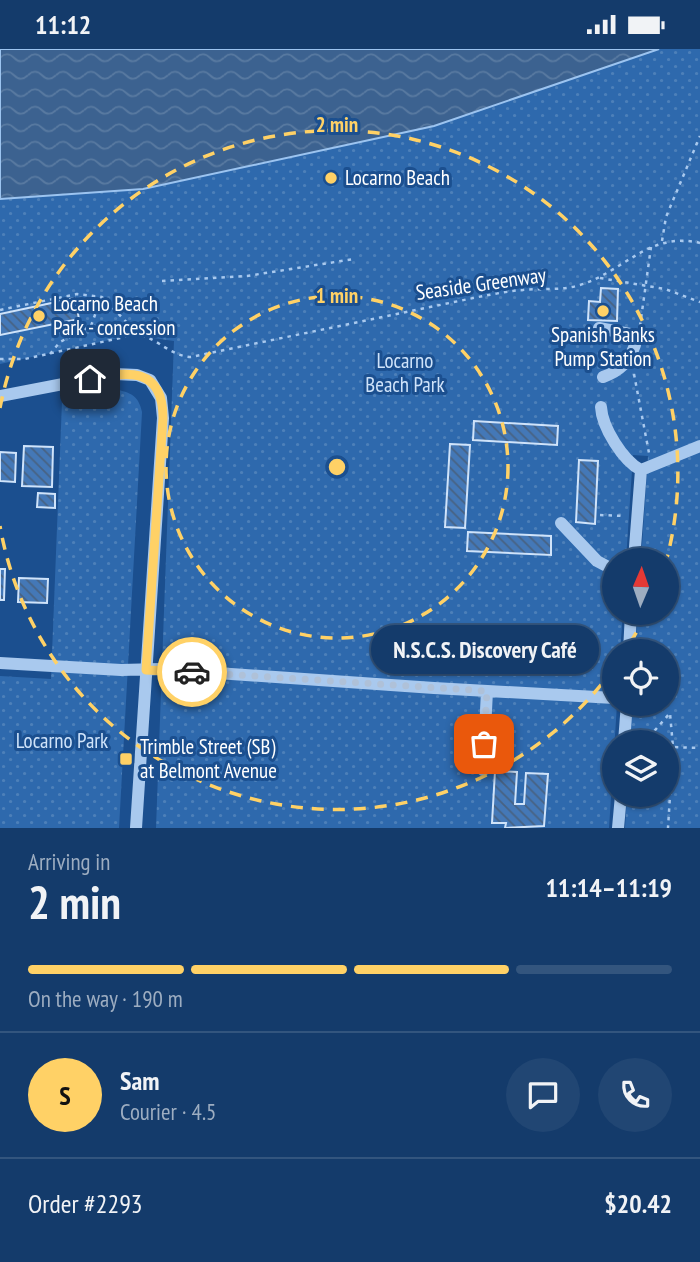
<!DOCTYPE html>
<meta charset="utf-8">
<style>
:root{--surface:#143b6b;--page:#214673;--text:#f1f3f6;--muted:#9dadc1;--line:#33557e;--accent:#ffd166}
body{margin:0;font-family:"PT Sans Narrow",sans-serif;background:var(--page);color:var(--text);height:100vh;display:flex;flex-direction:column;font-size:26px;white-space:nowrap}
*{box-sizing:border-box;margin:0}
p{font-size:23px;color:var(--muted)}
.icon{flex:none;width:38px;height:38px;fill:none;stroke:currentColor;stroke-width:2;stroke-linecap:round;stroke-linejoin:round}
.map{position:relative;height:779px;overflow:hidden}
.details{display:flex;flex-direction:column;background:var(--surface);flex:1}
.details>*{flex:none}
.needle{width:46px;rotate:2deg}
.buttons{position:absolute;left:602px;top:499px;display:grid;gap:14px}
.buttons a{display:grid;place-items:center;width:77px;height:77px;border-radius:50%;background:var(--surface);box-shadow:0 2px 5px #0004,0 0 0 2px var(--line);font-size:35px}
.pin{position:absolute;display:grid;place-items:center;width:60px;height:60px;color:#fff;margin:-30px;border-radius:14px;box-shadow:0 4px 10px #0006}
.courier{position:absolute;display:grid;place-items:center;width:70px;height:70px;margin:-35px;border:5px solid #ffd166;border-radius:50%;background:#fff;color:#222;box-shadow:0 2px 9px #0007}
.bubble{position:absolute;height:49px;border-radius:24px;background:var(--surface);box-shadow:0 2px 5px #0004,0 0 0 2px var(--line);font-size:23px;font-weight:800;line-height:49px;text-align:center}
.summary em{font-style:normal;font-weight:800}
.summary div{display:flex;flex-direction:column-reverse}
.summary{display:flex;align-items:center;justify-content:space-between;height:119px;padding:0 28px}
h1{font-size:46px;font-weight:800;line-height:52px}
.bar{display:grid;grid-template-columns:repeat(4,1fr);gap:10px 7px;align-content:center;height:84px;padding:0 28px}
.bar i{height:9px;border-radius:5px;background:var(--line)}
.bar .on{background:var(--accent)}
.bar p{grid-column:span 4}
.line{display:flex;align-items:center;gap:18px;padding:0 28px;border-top:2px solid var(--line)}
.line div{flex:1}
.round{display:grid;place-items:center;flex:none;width:74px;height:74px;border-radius:37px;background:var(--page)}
.status{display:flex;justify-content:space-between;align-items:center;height:49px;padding:0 35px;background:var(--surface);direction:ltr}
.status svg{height:19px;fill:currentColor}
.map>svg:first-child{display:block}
.park{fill:url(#park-dots)}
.water{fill:url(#water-waves);stroke:#9cc4f0;stroke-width:2}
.building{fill:url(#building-back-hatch);stroke:#cfe3fa;stroke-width:2}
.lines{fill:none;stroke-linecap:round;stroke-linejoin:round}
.path{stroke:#a9c9ee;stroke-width:2.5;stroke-dasharray:3.5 5;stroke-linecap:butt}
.minor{stroke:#a9c9ee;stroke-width:12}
.done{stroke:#afc1d8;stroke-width:7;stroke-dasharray:0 12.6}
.route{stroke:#ffd166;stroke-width:9}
.ring{fill:none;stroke:#ffd166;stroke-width:3.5;stroke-dasharray:12 9}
.poi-dot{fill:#ffd166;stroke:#1b4f8f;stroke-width:2.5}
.labels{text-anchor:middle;stroke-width:6;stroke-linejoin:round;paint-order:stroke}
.poi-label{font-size:21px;fill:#fff;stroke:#1b4f8f;text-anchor:start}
.street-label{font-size:21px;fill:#fff;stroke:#1b4f8f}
.park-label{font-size:21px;fill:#cfe3fa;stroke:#1b4f8f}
.centre{fill:#ffd166;stroke:#1b4f8f;stroke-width:3.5}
.ring-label{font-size:21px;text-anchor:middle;font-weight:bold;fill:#ffd166;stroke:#1b4f8f;stroke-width:6;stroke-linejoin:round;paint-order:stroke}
</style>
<div class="status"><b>11:12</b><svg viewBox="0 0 49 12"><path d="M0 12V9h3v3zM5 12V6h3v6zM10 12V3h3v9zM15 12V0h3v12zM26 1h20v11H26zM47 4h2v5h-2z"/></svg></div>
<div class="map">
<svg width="700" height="779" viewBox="0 0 700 779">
<defs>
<pattern id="park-dots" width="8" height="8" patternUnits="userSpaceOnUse" patternTransform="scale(1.75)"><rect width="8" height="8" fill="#2e69ad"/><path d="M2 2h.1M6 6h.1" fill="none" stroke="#4d80b9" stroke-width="1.8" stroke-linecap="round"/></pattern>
<pattern id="water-waves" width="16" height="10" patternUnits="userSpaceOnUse" patternTransform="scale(1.75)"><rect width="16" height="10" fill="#3c6290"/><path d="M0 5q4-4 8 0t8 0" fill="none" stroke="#597aa1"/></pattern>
<pattern id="building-back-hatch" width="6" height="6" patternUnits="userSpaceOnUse" patternTransform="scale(1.75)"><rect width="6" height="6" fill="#4478b7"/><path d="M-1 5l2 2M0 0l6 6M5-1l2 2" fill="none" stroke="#486282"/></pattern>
</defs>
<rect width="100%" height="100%" fill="#1b4f8f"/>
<!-- park -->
<path class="park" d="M 659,0 L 700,0 L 700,779 L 625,779 L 627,746 L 667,746 L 667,693 L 630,693 L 632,655 L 667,654 L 667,602 L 635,602 L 638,564 L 667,564 L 667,511 L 641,511 L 648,407 L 633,406 L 626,511 L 614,511 L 614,564 L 623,564 L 620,602 L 614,602 L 614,654 L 617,655 L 609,779 L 156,779 L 174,292 L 132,286 L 0,315 L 0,150 L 143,140 L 434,77 Z
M 118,341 C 132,344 139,348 142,363 L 119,779 L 0,779 L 0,627 L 51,630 L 62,353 Z"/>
<!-- water -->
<path class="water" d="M 0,0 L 659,0 L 434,77 L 143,140 L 0,150 Z"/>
<!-- building -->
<path class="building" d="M 601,239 L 618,240 L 617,272 L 588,271 L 589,252 L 600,253 Z
M 75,249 L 79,270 L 0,286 L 0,265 Z
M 474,372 L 558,377 L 557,396 L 473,391 Z
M 450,395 L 470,396 L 465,479 L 445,478 Z
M 24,397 L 53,398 L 52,438 L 22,437 Z
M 0,403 L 16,404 L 15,433 L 0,432 Z
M 579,411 L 598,412 L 595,475 L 576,473 Z
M 38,444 L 55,445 L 55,459 L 37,458 Z
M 468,483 L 551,487 L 551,506 L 467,502 Z
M 0,520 L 5,520 L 4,551 L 0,551 Z
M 19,529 L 48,530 L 47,554 L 18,553 Z
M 495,722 L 517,723 L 515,755 L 524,755 L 526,724 L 548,725 L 544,777 L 505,779 L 506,774 L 492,774 Z"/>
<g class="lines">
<!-- path -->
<path class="path" d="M 662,192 L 666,168 L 700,87
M 600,229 L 665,240 L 700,253
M 162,232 L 247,227 L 354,210
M 0,261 L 77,245 L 102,248 L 138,285
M 640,277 L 651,198
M 50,305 L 60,293 L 91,277 L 101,249
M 0,310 L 25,310 L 138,285 C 158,290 171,307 191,308 L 483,247 C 495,245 508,242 521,241 C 541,239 561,242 580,236 C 625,222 649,182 700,194
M 634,325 L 649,404
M 600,466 L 624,467
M 638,685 L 661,693
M 649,688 L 670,664 L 673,698 L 668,779
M 667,695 L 673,698 L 700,699"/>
<!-- minor -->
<path class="minor" d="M 599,279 L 630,285 L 635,296 C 629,313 620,322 603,328
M 0,347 L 115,325 L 137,326 L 150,331 L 161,349 L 163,369 L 136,779
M 601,358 C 602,378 623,412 641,421
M 641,421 L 700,397
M 561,474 L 597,512 L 614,521
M 634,511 L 641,421
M 629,602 L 631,564
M 0,614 L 121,621 L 160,620 L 434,639 L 614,649
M 624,693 L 627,654
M 483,721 L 487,642
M 618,779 L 621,746"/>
</g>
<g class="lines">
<!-- done -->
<path class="done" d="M 192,623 L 487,642 L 484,695"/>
<!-- route -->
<path class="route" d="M 90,330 C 128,322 163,318 163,369 L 146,621 L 192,623"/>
</g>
<!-- distance rings -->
<g class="ring">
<circle cx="337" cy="418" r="171"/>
<path d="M646 565A342 342 0 0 1 625 602M614 619A342 342 0 0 1 0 477M0 359A342 342 0 1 1 667 509"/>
</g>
<!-- markers -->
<g class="poi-dot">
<circle cx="331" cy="129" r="7"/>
<circle cx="603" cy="262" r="7"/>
<circle cx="39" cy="267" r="7"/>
<rect x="119" y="703" width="14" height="14" rx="3.5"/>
</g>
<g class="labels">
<!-- poi labels -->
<g class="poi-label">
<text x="345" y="136">Locarno Beach</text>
<text x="53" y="262">Locarno Beach<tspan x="53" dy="24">Park - concession</tspan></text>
<text x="603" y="293" text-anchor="middle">Spanish Banks<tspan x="603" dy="24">Pump Station</tspan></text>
<text x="140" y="705">Trimble Street (SB)<tspan x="140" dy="24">at Belmont Avenue</tspan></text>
</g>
<!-- street labels -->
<g class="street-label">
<text transform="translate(481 235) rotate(-8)" y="7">Seaside Greenway</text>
</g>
<!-- park labels -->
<g class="park-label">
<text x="405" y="319">Locarno<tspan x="405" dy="24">Beach Park</tspan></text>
<text x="62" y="699">Locarno Park</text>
</g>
</g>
<circle cx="337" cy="418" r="10" class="centre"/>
<g class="ring-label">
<text x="337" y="83">2 min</text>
<text x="337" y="254">1 min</text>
</g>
</svg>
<div class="buttons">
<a><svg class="needle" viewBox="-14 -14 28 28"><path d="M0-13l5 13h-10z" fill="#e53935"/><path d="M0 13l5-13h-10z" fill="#9dadc1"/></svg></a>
<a><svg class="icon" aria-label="locate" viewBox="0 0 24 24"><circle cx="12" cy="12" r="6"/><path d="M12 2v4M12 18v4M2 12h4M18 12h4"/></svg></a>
<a><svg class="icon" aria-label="layers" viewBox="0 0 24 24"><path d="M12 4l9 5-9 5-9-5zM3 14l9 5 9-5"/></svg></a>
</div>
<div class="pin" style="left:484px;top:695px;background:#ea580c"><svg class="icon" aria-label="bag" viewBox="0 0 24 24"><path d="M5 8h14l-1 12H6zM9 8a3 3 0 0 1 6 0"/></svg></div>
<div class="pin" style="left:90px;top:330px;background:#1f2937"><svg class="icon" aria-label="home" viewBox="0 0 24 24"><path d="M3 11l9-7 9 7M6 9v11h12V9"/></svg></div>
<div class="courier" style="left:192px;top:623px"><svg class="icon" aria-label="car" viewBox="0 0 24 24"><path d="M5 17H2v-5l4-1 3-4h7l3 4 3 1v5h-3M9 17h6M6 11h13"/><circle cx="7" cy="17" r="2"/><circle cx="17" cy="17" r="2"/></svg></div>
<div class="bubble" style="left:371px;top:576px;width:228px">N.S.C.S. Discovery Café</div>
</div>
<section class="details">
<div class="summary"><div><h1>2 min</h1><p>Arriving in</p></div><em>11:14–11:19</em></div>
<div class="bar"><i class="on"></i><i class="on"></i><i class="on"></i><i></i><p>On the way · 190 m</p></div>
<div class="line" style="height:126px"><b class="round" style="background:var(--accent);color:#111">S</b><div><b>Sam</b><p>Courier · 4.5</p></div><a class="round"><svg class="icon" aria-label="chat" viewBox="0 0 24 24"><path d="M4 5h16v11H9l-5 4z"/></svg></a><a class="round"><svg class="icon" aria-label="phone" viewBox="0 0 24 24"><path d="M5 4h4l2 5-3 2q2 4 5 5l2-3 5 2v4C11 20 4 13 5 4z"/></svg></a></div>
<div class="line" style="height:91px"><div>Order #2293</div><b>$20.42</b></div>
</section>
